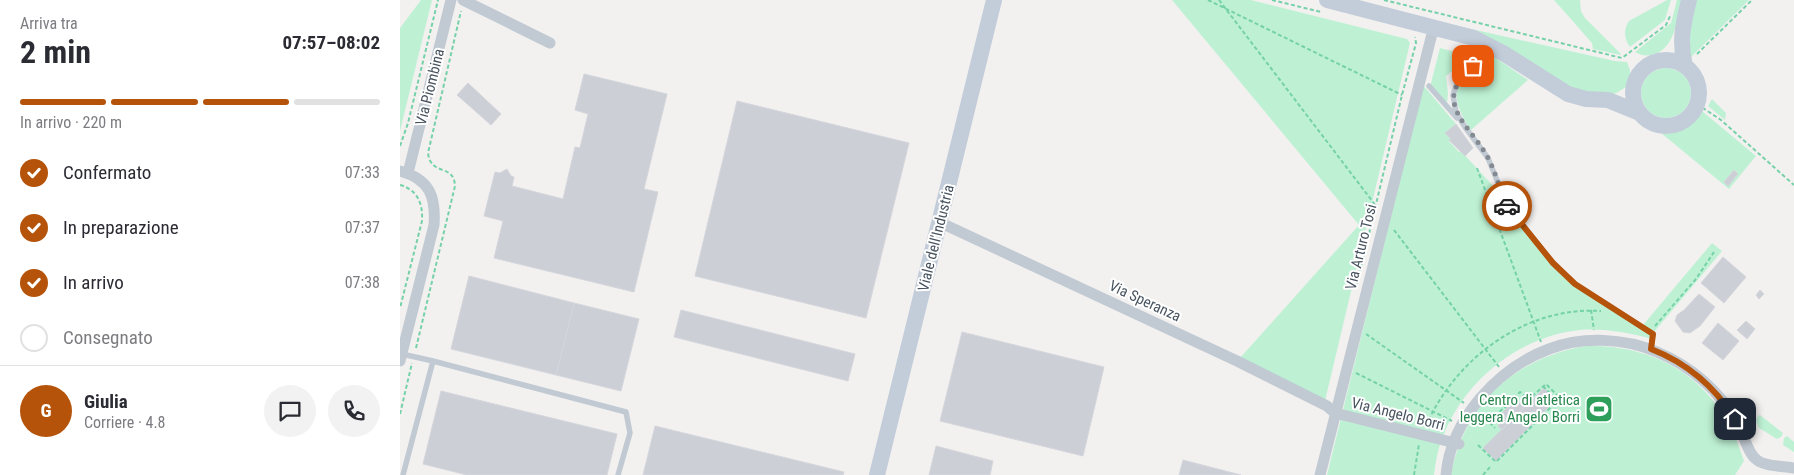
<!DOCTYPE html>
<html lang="it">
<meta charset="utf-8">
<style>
:root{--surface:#fff;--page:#f2f2f3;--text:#2b2b33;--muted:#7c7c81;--line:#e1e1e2;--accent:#b45309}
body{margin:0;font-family:"Roboto Condensed",sans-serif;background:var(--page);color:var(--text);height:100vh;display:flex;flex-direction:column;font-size:19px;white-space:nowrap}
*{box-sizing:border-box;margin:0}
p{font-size:16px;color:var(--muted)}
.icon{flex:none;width:28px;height:28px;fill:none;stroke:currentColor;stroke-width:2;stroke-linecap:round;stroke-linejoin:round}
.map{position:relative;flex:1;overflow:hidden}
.details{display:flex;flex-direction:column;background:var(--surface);width:400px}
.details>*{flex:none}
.pin{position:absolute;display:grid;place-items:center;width:42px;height:42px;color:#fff;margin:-21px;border-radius:10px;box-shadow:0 2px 8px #0006}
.courier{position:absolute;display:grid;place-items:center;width:50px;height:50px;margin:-25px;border:4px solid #b45309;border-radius:50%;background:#fff;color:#222;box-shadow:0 1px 6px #0007}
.headline em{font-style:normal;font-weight:700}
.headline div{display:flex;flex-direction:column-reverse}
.headline{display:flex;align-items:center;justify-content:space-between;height:85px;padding:0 20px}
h1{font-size:32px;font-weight:700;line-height:38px}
.bar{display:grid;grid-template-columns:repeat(4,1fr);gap:8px 5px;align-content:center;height:60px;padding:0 20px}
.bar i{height:6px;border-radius:4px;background:var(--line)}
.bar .selected{background:var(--accent)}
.bar p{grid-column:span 4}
.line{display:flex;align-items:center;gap:12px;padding:0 20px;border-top:1px solid var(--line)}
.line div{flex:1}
.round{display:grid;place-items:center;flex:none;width:52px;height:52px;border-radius:26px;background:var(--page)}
ol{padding:0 20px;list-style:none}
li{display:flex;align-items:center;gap:15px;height:55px}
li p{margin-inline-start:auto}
li .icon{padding:5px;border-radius:50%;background:var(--accent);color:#fff;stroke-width:4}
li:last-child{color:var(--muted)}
li i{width:28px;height:28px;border:2px solid var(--line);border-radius:50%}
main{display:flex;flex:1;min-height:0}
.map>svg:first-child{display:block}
.green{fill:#bef1d4}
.building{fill:#cccfd6;stroke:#d4d6dc}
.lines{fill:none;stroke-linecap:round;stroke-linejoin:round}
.path{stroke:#75d1a8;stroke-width:2;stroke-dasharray:4 2.5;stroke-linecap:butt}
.lane{stroke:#c1cad3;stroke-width:5.5}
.street{stroke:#c1cad3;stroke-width:11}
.secondary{stroke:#c3cdda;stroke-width:16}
.done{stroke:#838a92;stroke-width:5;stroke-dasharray:0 9}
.route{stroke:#b45309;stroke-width:6}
.labels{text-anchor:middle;stroke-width:4;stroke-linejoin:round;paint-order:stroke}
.street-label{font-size:15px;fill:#47535f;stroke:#fff}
.leisure-label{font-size:15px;fill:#27864d;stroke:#fff;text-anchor:end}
</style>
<main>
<section class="details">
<div class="headline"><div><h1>2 min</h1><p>Arriva tra</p></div><em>07:57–08:02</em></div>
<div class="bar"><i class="selected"></i><i class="selected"></i><i class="selected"></i><i></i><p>In arrivo · 220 m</p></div>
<ol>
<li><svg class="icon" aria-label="check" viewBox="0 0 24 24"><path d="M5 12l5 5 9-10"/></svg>Confermato<p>07:33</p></li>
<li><svg class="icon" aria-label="check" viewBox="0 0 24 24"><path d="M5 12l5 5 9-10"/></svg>In preparazione<p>07:37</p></li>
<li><svg class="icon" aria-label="check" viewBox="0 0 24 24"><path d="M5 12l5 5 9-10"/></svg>In arrivo<p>07:38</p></li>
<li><i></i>Consegnato</li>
</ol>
<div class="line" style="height:90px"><b class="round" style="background:var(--accent);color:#fff">G</b><div><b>Giulia</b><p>Corriere · 4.8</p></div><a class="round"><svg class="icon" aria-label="chat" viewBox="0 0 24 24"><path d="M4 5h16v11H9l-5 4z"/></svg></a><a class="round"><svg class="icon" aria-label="phone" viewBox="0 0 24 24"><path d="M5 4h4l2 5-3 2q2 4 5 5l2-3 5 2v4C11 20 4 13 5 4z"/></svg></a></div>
</section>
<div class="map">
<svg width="1394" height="475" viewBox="0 0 1394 475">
<rect width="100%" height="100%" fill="#f3f1f0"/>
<!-- green -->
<path class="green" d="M 21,0 L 32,0 L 0,131 L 0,28 Z
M 772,0 L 851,0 L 1007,39 L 1010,43 L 925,401 L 839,359 L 959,225 Z
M 1154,0 L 1180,0 L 1181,11 L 1185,18 L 1221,54 L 1220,55 L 1193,49 L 1192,43 Z
M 1267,0 L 1271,0 L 1265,20 L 1230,47 C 1224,39 1223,30 1229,21 Z
M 1277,0 L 1282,0 C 1277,19 1275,52 1250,55 C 1245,56 1240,55 1235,52 L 1271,23 Z
M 1296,0 L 1349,0 L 1289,59 L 1286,39 Z
M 1049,24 L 1215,61 L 1227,62 L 1230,70 L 1230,79 L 1226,87 L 1218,92 L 1214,94 L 1176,91 Z
M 1040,48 L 1067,55 L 1063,62 L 1046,76 L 1048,94 L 1047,103 L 1030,87 Z
M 1093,56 L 1128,80 L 1071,130 C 1059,113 1048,90 1066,73 C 1073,66 1085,61 1093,56 Z
M1241 93a25 25 0 1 1 50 0a25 25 0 1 1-50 0Z
M 1023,85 L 1056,124 L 1045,133 L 1051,139 L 1049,141 L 1059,152 L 1061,151 L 1095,188 L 1124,229 L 1175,284 L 1253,334 L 1252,339 C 1229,333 1205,328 1180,330 C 1121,336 1066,379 1044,434 C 1038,447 1036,461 1034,475 L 927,475 Z
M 1312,99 L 1326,113 L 1325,120 L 1308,106 Z
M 1302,111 L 1356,156 L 1329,189 L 1261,133 C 1280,134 1292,126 1302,111 Z
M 1312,243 L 1322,251 L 1254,332 L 1243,325 Z
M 1186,346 C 1264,344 1322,386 1344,461 L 1335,475 L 1051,475 C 1064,404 1115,358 1186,346 Z
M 1360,415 L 1383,433 L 1381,437 L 1377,439 L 1359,428 L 1356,421 L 1358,416 Z
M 1387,436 L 1394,442 L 1394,452 L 1383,445 L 1384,438 Z"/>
<!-- building -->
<path class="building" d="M 184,74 L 267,94 L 244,189 L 258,192 L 234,292 L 94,258 L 103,221 L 84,216 L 95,172 L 100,173 L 107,169 L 111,176 L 114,177 L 112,186 L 163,199 L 175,147 L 180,148 L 188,114 L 175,110 Z
M 68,83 L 101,114 L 91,125 L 57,95 Z
M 337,101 L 509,143 L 466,318 L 295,276 Z
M 1056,124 L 1073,148 L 1065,156 L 1049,140 L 1051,139 L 1045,133 Z
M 1334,170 L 1338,174 L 1328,186 L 1324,182 Z
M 1323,257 L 1346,277 L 1324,303 L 1301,283 Z
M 69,276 L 174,303 L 156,375 L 51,349 Z
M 1360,290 L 1364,294 L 1359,299 L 1356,295 Z
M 1299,294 L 1315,307 L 1300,326 L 1290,333 L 1283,332 L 1275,321 L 1277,315 L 1284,310 Z
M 174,303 L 239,319 L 221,391 L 156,375 Z
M 281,310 L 455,354 L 448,381 L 274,337 Z
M 1346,321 L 1355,329 L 1347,339 L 1337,330 Z
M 1318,323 L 1339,341 L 1323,360 L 1302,343 Z
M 562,332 L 704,367 L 683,456 L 540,421 Z
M 1144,388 L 1156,400 L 1096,461 L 1083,448 Z
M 41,391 L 217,434 L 207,475 L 67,475 L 23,464 Z
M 1125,399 L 1129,403 L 1102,430 L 1098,426 L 1101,422 L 1100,419 L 1103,412 L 1113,402 L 1122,402 Z
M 255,426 L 444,472 L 443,475 L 243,475 Z
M 536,446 L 593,461 L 590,475 L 529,475 Z
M 783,460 L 841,475 L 779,475 Z"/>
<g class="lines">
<!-- path -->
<path class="path" d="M 808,0 L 1002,95
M 819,0 L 976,206
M 872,0 L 921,12
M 984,0 L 1222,58 L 1266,25 L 1271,14
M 1297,54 L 1352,0
M 1297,104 L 1321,120 L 1394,185
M 0,146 L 8,123 L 38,0
M 1077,168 L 1141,342
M 0,185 C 18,190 23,204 22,221 L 0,308
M 994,230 L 1099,367
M 957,284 L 1002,95 L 1016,43 L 1015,37
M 1191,310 L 1194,330
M 1255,326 L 1296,279 L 1314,252
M 966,334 L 1064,403
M 16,348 L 55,186 C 54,163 31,177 28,153 L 61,11
M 956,373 L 1052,421
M 1143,386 L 1154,398
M 1095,397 L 1106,408
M 0,414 L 12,363
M 1026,426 C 1055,359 1125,306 1201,311
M 1078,445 L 1096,462 L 1160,398 L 1146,384 L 1128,400 L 1120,392 L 1089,422 L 1095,428
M 1014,475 L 1019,444
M 1083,475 L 1091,466"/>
<!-- lane -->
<path class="lane" d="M 1095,52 L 1073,66 L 1063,75 L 1057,83 L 1053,95 L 1056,112 L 1065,127 L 1088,158 L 1107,205 L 1153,263 L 1175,284 L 1253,334 L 1251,349
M 1029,86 L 1057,118
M 2,354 L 33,361 L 226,412 L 230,433 L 218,475
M 3,475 L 33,361"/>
<!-- street -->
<path class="street" d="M 63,0 L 150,43
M 0,171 C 30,179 36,197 34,225 L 0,361
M 8,173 L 51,0
M 539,222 L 837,361 L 927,406 L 935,413 L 1059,444
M 920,475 L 1034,26
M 1046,475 C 1051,419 1098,368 1149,349 C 1182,336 1225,338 1257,352 C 1291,366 1320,391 1338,424 C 1344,434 1347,453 1357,460 C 1366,467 1384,466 1394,468"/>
<!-- secondary -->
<path class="secondary" d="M 927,0 L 1074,38 L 1103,53 L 1168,94 L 1186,99 L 1208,100 L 1240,113
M1233 93a33 33 0 1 1 66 0a33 33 0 1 1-66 0Z
M 1285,66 C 1279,41 1283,25 1289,0
M 477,475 L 594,0"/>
</g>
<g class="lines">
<!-- done -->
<path class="done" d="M 1073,66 C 1030,103 1070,124 1088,158 C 1096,173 1100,190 1107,206"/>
<!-- route -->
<path class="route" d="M 1107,206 L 1153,263 L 1175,284 L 1253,334 L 1251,349 C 1287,363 1315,387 1335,419"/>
</g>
<!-- icons -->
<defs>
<symbol id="stadium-square" viewBox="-11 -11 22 22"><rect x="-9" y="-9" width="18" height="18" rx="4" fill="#2e9e5b" stroke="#fff"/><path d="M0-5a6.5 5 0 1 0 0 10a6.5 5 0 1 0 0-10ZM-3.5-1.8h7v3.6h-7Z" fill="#fff"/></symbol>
</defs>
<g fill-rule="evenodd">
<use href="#stadium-square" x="1183" y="393" width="32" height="32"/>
</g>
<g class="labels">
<!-- street labels -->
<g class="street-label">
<text transform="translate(30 87) rotate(-76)" y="5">Via Piombina</text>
<text transform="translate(536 238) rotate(-76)" y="5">Viale dell'Industria</text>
<text transform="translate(961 247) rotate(-76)" y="5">Via Arturo Tosi</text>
<text transform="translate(745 301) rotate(25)" y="5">Via Speranza</text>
<text transform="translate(998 414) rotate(14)" y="5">Via Angelo Borri</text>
</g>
<!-- leisure labels -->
<g class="leisure-label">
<text x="1180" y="405">Centro di atletica<tspan x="1180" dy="17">leggera Angelo Borri</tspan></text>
</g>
</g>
</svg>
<div class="pin" style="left:1073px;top:66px;background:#ea580c"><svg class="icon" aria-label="bag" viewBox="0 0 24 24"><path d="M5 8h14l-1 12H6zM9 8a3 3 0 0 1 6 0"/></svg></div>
<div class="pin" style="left:1335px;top:419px;background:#1f2937"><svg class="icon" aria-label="home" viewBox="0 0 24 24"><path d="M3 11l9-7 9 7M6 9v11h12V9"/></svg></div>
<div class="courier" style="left:1107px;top:206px"><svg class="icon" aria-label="car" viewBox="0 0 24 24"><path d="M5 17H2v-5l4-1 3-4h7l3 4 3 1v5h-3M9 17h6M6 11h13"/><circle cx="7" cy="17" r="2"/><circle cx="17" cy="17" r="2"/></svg></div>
</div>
</main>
